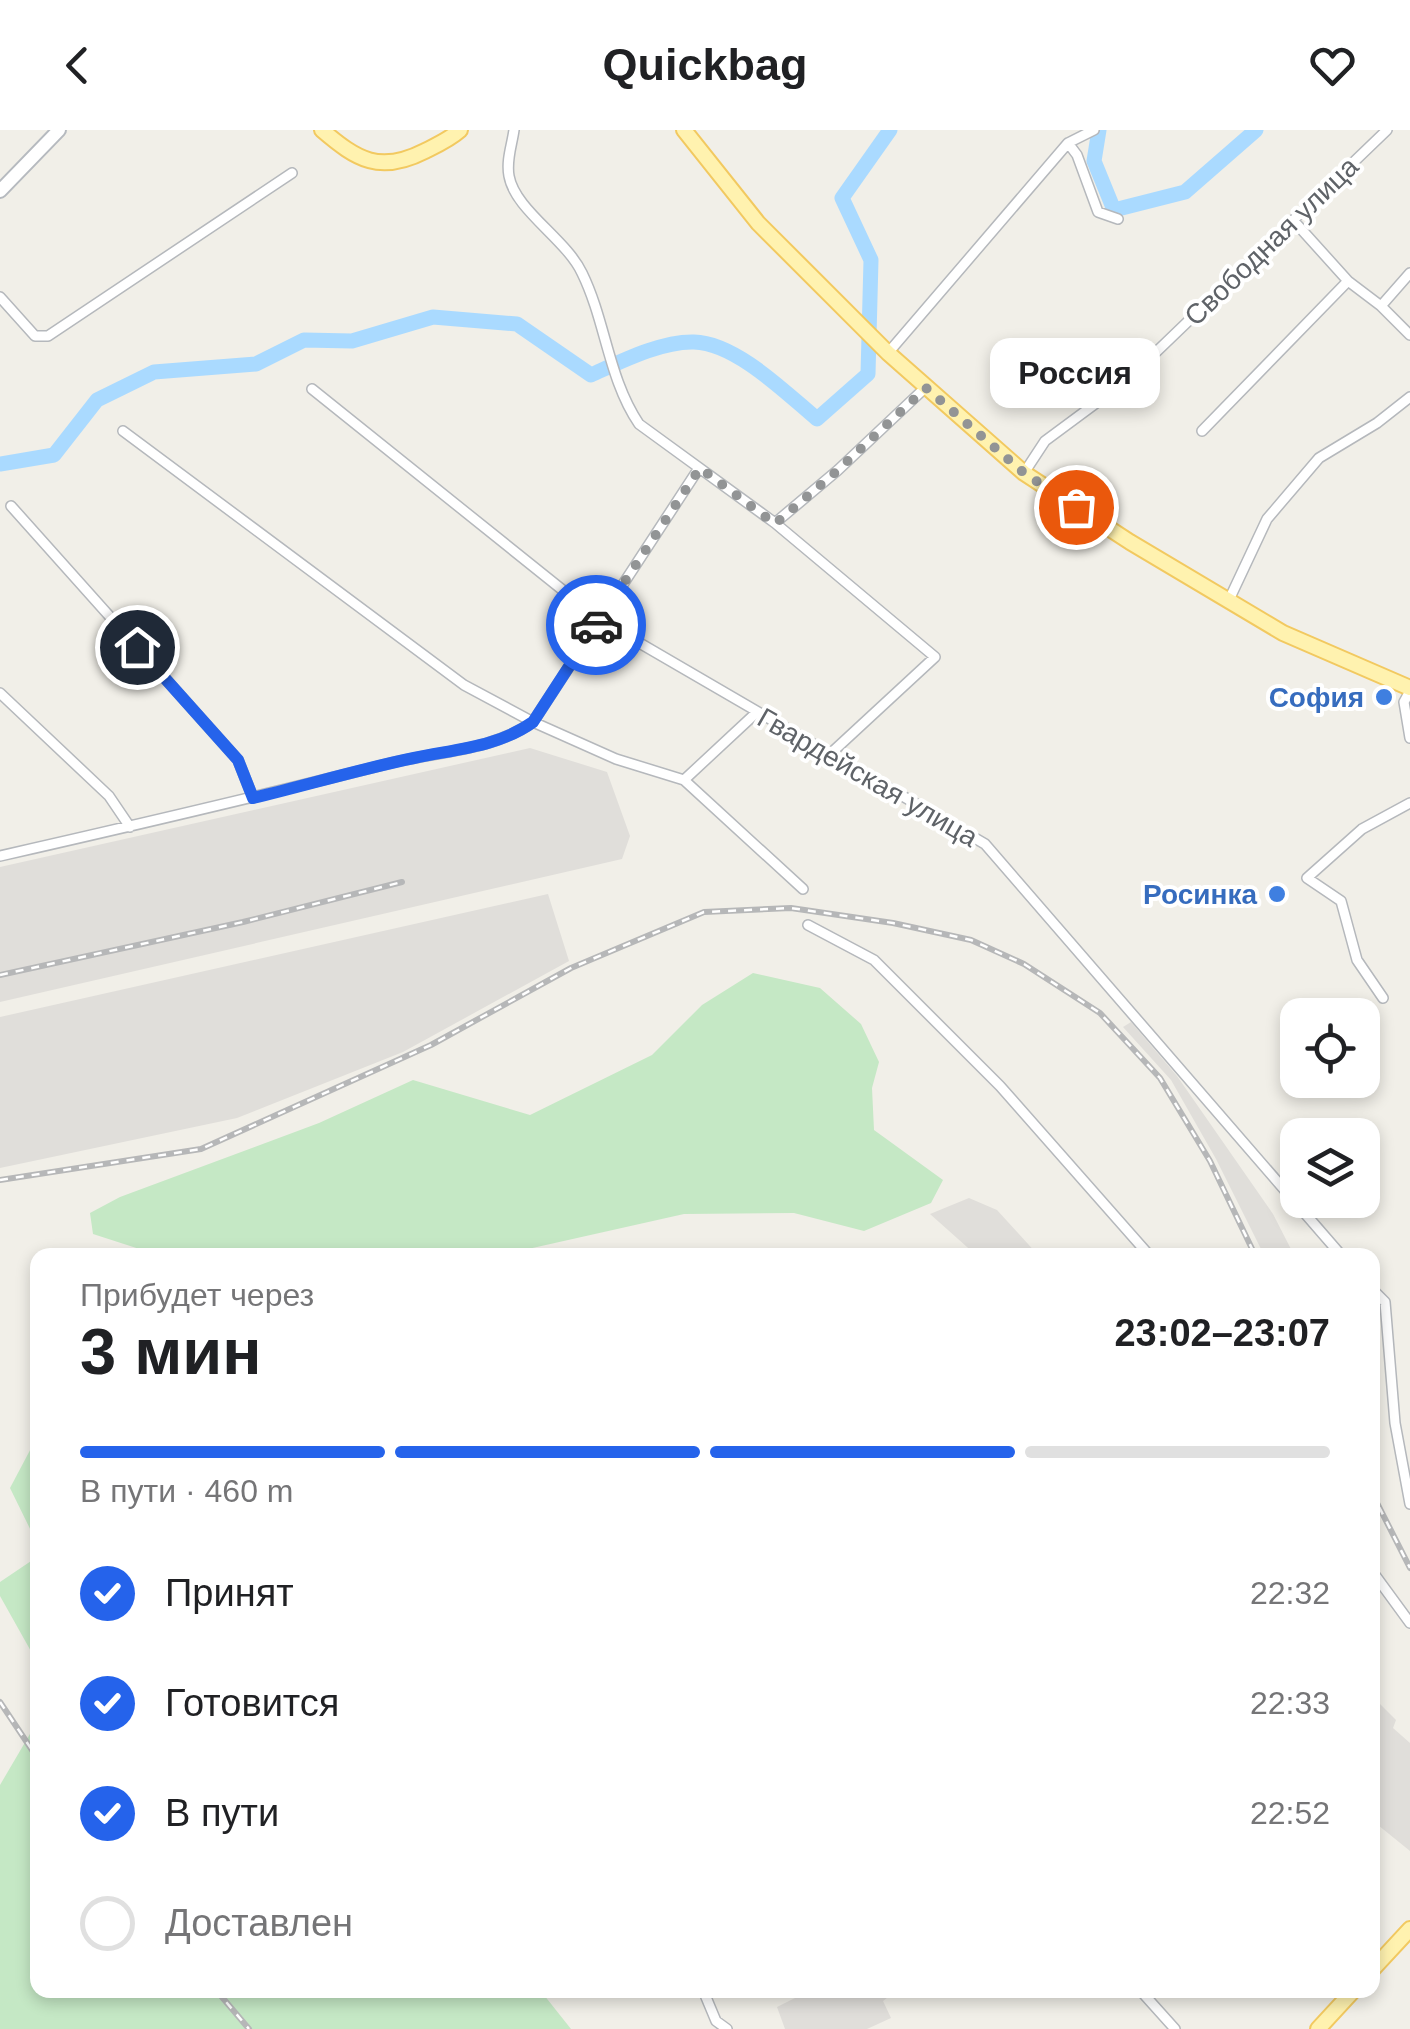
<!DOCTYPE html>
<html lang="ru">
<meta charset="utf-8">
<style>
:root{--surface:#fff;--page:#f6f6f6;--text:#202124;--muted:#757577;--line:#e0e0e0;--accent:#2563eb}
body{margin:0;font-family:Helvetica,sans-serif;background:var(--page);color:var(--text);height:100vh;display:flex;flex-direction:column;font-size:38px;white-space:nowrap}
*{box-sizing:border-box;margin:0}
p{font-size:32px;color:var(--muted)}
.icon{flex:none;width:55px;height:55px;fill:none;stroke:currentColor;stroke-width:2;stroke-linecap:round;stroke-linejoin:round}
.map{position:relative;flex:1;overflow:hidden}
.panel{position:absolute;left:30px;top:1118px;width:1350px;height:750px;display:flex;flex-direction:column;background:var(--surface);border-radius:20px;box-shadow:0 5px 15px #0003}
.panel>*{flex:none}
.controls{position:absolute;left:1280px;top:868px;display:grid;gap:20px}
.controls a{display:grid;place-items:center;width:100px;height:100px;border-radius:20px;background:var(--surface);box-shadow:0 5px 15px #0003;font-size:50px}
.pin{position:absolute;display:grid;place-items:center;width:85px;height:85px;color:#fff;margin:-42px;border:5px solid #fff;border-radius:50%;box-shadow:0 2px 10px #0007}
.courier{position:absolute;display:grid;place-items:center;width:100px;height:100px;margin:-50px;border:8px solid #2563eb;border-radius:50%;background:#fff;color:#222;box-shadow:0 2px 12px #0007}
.bubble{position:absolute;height:70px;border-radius:20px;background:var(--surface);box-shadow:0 5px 15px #0003;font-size:32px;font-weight:700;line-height:70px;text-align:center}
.summary em{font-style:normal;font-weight:700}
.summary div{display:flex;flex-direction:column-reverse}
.summary{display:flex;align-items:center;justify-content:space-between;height:170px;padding:0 50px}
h1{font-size:65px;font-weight:700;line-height:75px}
.bar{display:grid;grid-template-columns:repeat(4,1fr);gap:15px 10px;align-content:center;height:120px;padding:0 50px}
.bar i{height:12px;border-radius:8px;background:var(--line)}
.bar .selected{background:var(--accent)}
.bar p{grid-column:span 4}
ol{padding:0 50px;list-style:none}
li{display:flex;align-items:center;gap:30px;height:110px}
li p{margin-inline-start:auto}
li .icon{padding:10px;border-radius:50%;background:var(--accent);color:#fff;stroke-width:4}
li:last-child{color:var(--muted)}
li i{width:55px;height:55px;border:5px solid var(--line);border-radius:50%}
header{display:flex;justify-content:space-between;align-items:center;height:130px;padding:0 50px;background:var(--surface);font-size:45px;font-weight:700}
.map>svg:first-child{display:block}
.industrial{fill:#e0deda}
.green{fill:#c5e8c5}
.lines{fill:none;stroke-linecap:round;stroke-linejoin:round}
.river{stroke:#aadaff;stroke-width:15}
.street-casing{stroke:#b5b8bc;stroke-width:12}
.secondary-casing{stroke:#b6babf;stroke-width:16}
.primary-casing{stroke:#f2c960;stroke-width:18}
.street{stroke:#fff;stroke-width:9}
.secondary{stroke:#fff;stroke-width:12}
.primary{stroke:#fff2af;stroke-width:14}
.rail-casing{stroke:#b6b7b8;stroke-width:6}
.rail{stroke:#fff;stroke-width:2.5;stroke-dasharray:8;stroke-linecap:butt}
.done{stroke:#929495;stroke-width:10;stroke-dasharray:0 18}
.route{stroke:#2563eb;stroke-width:12}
.shop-dot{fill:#3f7fe0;stroke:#fff;stroke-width:4}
.labels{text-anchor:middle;stroke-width:8;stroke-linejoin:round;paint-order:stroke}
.street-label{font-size:28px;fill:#5f6368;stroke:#fff}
.shop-label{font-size:28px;font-weight:bold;fill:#366cbe;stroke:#fff;text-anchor:end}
</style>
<header><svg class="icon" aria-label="back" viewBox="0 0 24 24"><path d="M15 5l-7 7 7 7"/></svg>Quickbag<svg class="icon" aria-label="heart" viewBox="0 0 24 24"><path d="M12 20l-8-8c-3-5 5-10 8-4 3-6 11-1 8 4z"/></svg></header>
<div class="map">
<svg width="1410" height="1899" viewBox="0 0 1410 1899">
<rect width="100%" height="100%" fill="#f1efe8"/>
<!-- industrial -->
<path class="industrial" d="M 530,618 L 607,642 L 630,706 L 622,729 L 0,872 L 0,737 Z
M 548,764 L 569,831 L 403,922 L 237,988 L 0,1038 L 0,887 Z
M 1131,892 L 1177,946 L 1273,1084 L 1294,1125 L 1264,1125 L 1216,1029 L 1171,950 L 1123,897 Z
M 969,1068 L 997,1080 L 1038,1125 L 976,1125 L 930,1084 Z
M 1373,1567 L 1396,1590 L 1393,1598 L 1410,1613 L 1410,1721 L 1373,1691 Z
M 811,1860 L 889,1860 L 892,1864 L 883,1871 L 891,1888 L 867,1899 L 785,1899 L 777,1877 Z"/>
<!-- green -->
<path class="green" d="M 753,843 L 820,858 L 861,894 L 879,932 L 872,958 L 874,1000 L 943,1050 L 931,1073 L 864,1101 L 794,1083 L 684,1084 L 501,1125 L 158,1125 L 93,1104 L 90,1083 L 120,1067 L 319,993 L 413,950 L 530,985 L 652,925 L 702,875 Z
M 37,1307 L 38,1413 L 37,1413 L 10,1358 Z
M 37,1427 L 37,1532 L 0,1466 L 0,1452 Z
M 37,1592 L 38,1860 L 540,1860 L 571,1899 L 0,1899 L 0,1655 Z"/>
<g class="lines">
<!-- river -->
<path class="river" d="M 1099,0 L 1094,31 L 1114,80 L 1185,62 L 1256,0
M 0,334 L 54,325 L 97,270 L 154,242 L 256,234 L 304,210 L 352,211 L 433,187 L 517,194 L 591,245 C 620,232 661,211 694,212 C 736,213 786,263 817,289 L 868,244 L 871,130 L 842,68 L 890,0"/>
<defs>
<path id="street" d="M 514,0 C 512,15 506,30 509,46 C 515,80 566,109 582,143 C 606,192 608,248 639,294 L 775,393 L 838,340 L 926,257
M 1068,13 L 1094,0
M 1293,90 L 1348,151 L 1381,176 L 1410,205
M 0,167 L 35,206 L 48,206 L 292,43
M 1381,176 L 1410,143
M 888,223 L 1068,13 L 1077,25 L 1098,82 L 1118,89
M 312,259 L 600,490 L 985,714 L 1341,1125
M 123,301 L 464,555 L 533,592 L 616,629 L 684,650 L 803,759
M 1202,301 L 1348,151
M 1024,343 L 1045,311 L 1126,251 L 1387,0
M 11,376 L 238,630 L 253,668
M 775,393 L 935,527 L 829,625
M 1228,472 L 1267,389 L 1319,328 L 1377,293 L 1410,267
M 1410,561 L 1404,572 L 1410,608
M 0,563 L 109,666 L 130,697
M 684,650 L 756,583
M 0,726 C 132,696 264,665 395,632 C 442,621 493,620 533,592 L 699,338
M 808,795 L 874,830 L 1000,956 L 1149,1125
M 1383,868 L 1357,830 L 1341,771 L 1307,748 L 1362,699 L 1410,673
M 1372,1159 L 1385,1172 L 1395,1293 L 1410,1374
M 1372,1441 L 1410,1493
M 703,1860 L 716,1891 L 727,1899
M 1140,1860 L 1175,1899"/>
<path id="secondary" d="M 0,61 L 59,0"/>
<path id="primary" d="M 322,0 C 357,30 380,44 425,21 C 437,15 450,9 460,0
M 684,0 L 758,93 L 888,223 L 1024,343 L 1130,412 L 1283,503 L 1410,558
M 1372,1840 L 1410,1799
M 1318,1899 L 1354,1860"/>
</defs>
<!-- street casing -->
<use href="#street" class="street-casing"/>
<!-- secondary casing -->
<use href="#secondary" class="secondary-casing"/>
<!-- primary casing -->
<use href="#primary" class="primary-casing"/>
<!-- street -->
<use href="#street" class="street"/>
<!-- secondary -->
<use href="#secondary" class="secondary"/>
<!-- primary -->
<use href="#primary" class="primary"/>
<defs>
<path id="rail" d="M 0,845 L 243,792 L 402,752
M 0,1050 L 201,1019 L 431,915 L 571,838 L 704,782 L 791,778 L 893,793 L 971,810 L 1024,834 L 1100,883 L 1160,948 L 1210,1031 L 1255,1125
M 1372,1363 L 1410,1438
M 0,1572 L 38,1629
M 216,1860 L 249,1899"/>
</defs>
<!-- rail casing -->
<use href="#rail" class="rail-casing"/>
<!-- rail -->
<use href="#rail" class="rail"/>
</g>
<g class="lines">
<!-- done -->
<path class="done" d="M 596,495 L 700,338 L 775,394 L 838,340 L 926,258 L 1024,343 L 1076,377"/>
<!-- route -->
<path class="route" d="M 137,517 L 238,630 L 253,668 C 307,655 360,639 414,628 C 456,619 498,617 533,592 L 596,495"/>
</g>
<!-- markers -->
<g class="shop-dot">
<circle cx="1384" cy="567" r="10"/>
<circle cx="1277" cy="764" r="10"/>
</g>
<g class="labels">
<!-- street labels -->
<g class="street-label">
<text transform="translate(1271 111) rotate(-44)" y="10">Свободная улица</text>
<text transform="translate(868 647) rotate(30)" y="10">Гвардейская улица</text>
</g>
<!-- shop labels -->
<g class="shop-label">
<text x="1364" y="577">София</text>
<text x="1257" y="774">Росинка</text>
</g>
</g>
</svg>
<div class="controls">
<a><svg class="icon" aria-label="locate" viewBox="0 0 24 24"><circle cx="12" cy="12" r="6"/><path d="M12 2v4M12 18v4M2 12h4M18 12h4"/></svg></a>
<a><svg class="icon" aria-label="layers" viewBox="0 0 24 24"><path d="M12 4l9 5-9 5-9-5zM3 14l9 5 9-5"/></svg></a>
</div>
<div class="pin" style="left:1076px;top:377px;background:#ea580c"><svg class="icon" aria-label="bag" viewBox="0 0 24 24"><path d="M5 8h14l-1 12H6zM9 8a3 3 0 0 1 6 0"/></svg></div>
<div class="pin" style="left:137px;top:517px;background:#1f2937"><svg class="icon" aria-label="home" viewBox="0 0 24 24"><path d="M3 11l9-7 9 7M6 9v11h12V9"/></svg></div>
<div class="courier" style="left:596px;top:495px"><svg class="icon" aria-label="car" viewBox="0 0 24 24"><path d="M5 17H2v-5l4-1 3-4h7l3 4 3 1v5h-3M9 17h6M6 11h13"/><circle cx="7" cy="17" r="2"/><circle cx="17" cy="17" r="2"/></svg></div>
<div class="bubble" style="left:990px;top:208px;width:170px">Россия</div>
<section class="panel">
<div class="summary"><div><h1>3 мин</h1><p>Прибудет через</p></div><em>23:02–23:07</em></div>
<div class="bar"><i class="selected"></i><i class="selected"></i><i class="selected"></i><i></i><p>В пути · 460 m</p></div>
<ol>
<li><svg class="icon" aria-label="check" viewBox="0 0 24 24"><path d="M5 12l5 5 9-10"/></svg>Принят<p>22:32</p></li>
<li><svg class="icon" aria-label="check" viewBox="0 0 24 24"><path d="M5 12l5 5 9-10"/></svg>Готовится<p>22:33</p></li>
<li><svg class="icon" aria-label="check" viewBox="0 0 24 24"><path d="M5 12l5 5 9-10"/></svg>В пути<p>22:52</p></li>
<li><i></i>Доставлен</li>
</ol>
</section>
</div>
